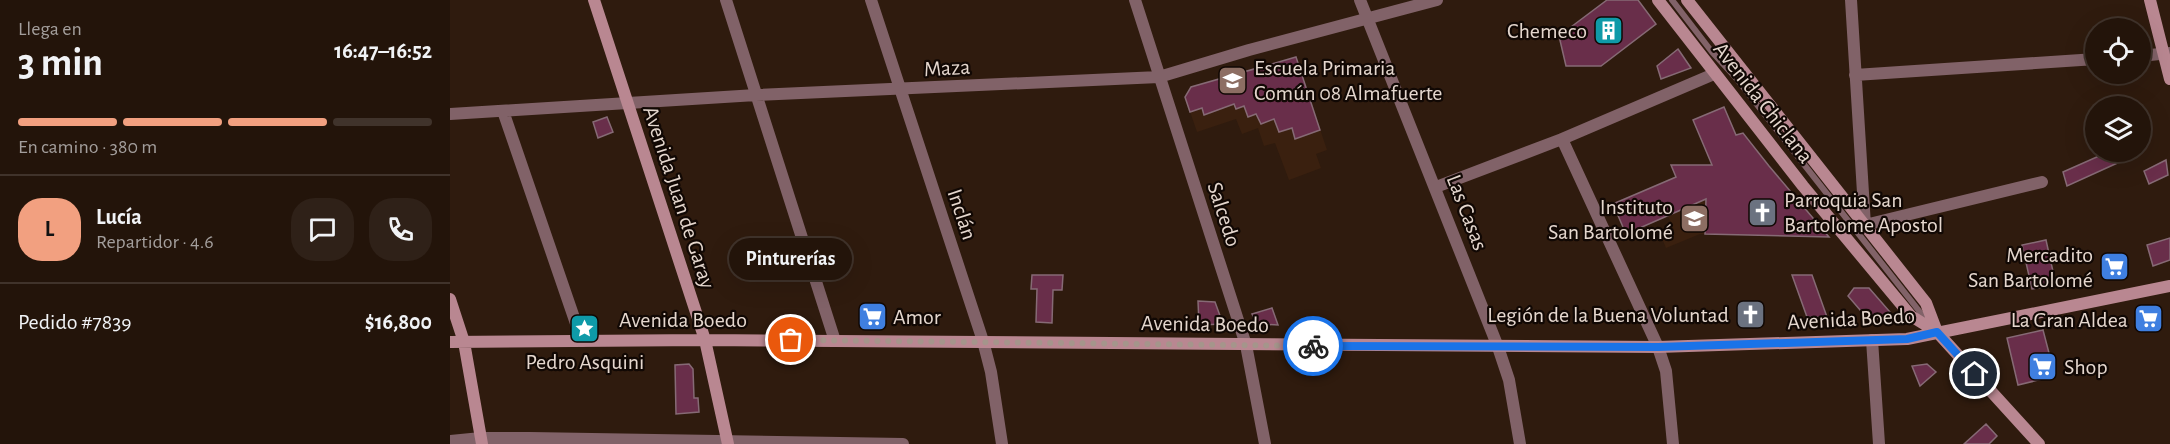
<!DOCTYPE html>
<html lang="es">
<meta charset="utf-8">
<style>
:root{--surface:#23140a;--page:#2f2118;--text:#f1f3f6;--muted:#a39e9c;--line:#40332b;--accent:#f2a080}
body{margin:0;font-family:"Alegreya Sans",sans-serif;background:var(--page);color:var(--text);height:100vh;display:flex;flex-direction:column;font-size:22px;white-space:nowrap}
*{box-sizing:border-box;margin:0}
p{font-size:20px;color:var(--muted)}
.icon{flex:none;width:33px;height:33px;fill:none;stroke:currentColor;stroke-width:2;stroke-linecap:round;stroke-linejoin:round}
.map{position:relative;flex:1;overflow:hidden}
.sheet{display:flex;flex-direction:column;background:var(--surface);width:450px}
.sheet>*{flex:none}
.buttons{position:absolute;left:1635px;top:18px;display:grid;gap:12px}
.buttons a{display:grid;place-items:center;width:66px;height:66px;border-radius:50%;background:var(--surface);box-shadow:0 6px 24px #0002,0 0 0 2px var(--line);font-size:30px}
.pin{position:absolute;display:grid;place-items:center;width:51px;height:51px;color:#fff;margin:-26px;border:3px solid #fff;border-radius:50%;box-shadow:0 2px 6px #0007}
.courier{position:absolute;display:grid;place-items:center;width:60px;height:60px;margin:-30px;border:4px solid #1a73e8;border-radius:50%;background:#fff;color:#222;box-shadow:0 2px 8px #0007}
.bubble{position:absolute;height:42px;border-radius:21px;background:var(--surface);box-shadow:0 6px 24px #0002,0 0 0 2px var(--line);font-size:20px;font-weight:700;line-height:42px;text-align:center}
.overview em{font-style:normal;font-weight:700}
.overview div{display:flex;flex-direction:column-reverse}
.overview{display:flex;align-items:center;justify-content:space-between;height:102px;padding:0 18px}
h1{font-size:39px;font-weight:700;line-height:45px}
.bar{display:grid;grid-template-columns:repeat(4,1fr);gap:9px 6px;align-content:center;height:72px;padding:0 18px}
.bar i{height:8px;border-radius:4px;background:var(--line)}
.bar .selected{background:var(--accent)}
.bar p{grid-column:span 4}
.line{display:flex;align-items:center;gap:15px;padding:0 18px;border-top:2px solid var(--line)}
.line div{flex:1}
.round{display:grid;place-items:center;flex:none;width:63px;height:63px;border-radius:24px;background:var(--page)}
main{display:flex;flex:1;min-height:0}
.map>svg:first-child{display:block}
.built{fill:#3a200f}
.building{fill:#692e4a;stroke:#866a75;stroke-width:1.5}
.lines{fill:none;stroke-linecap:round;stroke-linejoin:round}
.lane{stroke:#816268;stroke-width:6}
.street{stroke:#816268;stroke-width:12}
.secondary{stroke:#b98791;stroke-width:12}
.done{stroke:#a5958b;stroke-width:6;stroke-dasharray:0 10.8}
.route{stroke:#1a73e8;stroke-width:8}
.labels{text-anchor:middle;stroke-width:4.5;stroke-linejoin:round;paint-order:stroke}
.poi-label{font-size:22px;fill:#e5d7ce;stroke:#110804;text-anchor:end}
.street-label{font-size:22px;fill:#e5d7ce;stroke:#110804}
</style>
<main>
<section class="sheet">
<div class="overview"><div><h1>3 min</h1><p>Llega en</p></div><em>16:47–16:52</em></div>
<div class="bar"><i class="selected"></i><i class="selected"></i><i class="selected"></i><i></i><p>En camino · 380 m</p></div>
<div class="line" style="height:108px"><b class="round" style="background:var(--accent);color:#111">L</b><div><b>Lucía</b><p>Repartidor · 4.6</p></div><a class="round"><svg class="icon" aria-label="chat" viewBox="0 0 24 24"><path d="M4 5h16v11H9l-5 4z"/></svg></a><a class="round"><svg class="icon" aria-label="phone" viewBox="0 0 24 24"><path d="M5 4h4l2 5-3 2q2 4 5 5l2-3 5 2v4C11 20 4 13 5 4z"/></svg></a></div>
<div class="line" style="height:78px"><div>Pedido #7839</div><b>$16,800</b></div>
</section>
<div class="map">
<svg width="1720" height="444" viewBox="0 0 1720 444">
<rect width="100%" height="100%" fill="#2f1b0e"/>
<!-- built -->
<path class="built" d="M 846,57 L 877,150 L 866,154 L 871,168 L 839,180 L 825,143 L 814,146 L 808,128 L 792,134 L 786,119 L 747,132 L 735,97 L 742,87 Z
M 1235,198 L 1269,199 L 1269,223 L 1369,225 L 1379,237 L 1250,234 L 1216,248 L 1211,236 L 1224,230 L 1218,216 L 1239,207 Z"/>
<!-- building -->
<path class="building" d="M 1157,0 L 1188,0 L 1206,24 L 1151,66 L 1116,66 L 1109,36 Z
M 1228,49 L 1241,68 L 1211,79 L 1207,66 Z
M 846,57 L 870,130 L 845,139 L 842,128 L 829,132 L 824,119 L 811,124 L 806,114 L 798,117 L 794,106 L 786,109 L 784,104 L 754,115 L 752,108 L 740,112 L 735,97 L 741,87 Z
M 1274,107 L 1286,135 L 1293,133 L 1319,166 L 1379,237 L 1255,234 L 1256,199 L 1176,234 L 1163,204 L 1226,177 L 1221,165 L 1262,165 L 1243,120 Z
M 157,117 L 163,132 L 148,138 L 143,122 Z
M 1658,152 L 1671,152 L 1674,160 L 1617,186 L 1613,172 Z
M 1716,160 L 1718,175 L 1699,184 L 1694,171 Z
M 1720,238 L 1720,260 L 1703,266 L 1697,245 Z
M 1596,240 L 1606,285 L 1582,289 L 1572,245 Z
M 582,275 L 613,275 L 612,290 L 603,290 L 602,323 L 586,322 L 587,289 L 581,289 Z
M 1342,275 L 1362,275 L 1377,317 L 1357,317 Z
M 1404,288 L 1419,288 L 1440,312 L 1436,319 L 1417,318 L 1398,296 Z
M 748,301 L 765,302 L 773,324 L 749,325 Z
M 822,308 L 828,325 L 810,324 L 806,322 L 802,314 Z
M 1593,330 L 1605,376 L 1568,385 L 1557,338 Z
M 239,364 L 243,369 L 244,398 L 248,398 L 249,412 L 226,414 L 225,365 Z
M 1477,364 L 1486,372 L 1470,386 L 1462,366 Z
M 1536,424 L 1547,436 L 1539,444 L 1514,444 Z"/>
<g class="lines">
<!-- lane -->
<path class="lane" d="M 1222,0 L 1262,52 L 1286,78 L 1477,321"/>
<!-- street -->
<path class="street" d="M 276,0 L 385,341
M 421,0 L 533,341 L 541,372 L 552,444
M 685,0 L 796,345 L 815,444
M 910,0 L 1048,347 L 1059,380 L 1070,444
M 1401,0 L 1415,225 L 1592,182
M 1690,56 L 1720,53
M 1405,75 L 1646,59
M 53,111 L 132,341
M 0,114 L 306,95 L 709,77 L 799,50 L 987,0
M 1112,139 L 1208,347 L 1216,371 L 1223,444
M 986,187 L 1112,139 L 1264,74
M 1422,340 L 1429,444
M 0,441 L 31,438 L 80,438 L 453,444"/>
<!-- secondary -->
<path class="secondary" d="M 144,0 L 255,340 L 278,444
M 1208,0 L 1353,186 L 1461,316 L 1487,332 L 1589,444
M 1237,0 L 1476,303 L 1487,332
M 1700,0 L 1720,79
M 0,299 L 14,342 L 32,444
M 0,342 L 255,340 L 1208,347 L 1457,339 L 1720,286"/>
</g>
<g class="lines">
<!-- done -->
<path class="done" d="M 341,340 L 863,346"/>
<!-- route -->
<path class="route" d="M 863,346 L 1208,347 L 1457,339 L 1487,332 L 1525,374"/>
</g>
<!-- icons -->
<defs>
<symbol id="building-square" viewBox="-11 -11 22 22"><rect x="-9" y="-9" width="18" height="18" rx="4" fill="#0f9aa8" stroke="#110804"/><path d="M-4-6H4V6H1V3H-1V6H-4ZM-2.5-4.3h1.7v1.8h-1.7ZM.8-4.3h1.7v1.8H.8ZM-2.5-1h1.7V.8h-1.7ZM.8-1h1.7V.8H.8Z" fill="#fff"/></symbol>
<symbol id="school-square" viewBox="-11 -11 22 22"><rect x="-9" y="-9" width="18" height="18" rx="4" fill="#8d6e63" stroke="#110804"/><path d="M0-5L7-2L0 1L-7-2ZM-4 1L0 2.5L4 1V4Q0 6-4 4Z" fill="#fff"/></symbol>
<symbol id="church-square" viewBox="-11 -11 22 22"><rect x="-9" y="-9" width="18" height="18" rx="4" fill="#6b7280" stroke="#110804"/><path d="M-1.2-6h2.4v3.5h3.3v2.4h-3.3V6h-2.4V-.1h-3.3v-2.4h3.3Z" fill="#fff"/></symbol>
<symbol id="supermarket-square" viewBox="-11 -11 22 22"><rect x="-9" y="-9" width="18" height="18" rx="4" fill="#3f7fe0" stroke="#110804"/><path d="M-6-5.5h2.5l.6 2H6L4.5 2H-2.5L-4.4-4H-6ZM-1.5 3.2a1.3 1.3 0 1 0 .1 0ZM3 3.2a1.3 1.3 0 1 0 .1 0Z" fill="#fff"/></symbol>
<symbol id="sight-square" viewBox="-11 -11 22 22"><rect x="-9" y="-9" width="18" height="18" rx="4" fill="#0f9aa8" stroke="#110804"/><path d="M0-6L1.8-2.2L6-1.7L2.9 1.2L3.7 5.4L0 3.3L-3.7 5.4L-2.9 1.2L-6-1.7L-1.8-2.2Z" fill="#fff"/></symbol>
</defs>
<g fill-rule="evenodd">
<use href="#building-square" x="1142" y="14" width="33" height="33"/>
<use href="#school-square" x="766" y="64" width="33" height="33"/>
<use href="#church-square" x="1296" y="196" width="33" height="33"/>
<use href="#school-square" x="1228" y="202" width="33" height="33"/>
<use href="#supermarket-square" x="1648" y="250" width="33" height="33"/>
<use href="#church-square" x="1284" y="298" width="33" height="33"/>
<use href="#supermarket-square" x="406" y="300" width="33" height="33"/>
<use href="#supermarket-square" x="1682" y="302" width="33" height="33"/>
<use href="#sight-square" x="118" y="312" width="33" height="33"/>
<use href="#supermarket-square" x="1576" y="350" width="33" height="33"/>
</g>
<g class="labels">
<!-- poi labels -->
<g class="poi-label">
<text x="1137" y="38">Chemeco</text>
<text x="804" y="75" text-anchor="start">Escuela Primaria<tspan x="804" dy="25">Común 08 Almafuerte</tspan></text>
<text x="1334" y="207" text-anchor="start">Parroquia San<tspan x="1334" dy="25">Bartolome Apostol</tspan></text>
<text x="1223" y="214">Instituto<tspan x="1223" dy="25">San Bartolomé</tspan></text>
<text x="1643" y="262">Mercadito<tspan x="1643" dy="25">San Bartolomé</tspan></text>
<text x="1279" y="322">Legión de la Buena Voluntad</text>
<text x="443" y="324" text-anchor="start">Amor</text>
<text x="1678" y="327">La Gran Aldea</text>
<text x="135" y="369" text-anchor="middle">Pedro Asquini</text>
<text x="1614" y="374" text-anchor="start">Shop</text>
</g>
<!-- street labels -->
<g class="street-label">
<text transform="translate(497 67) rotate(-3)" y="8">Maza</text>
<text transform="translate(1314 102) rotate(52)" y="8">Avenida Chiclana</text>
<text transform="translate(230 197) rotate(72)" y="8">Avenida Juan de Garay</text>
<text transform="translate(1018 212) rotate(69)" y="8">Las Casas</text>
<text transform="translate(513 214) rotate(72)" y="8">Inclán</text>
<text transform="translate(775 214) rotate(72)" y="8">Salcedo</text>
<text transform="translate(1401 318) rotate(-3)" y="8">Avenida Boedo</text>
<text x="233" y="327">Avenida Boedo</text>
<text transform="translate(755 323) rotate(1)" y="8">Avenida Boedo</text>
</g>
</g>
</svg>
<div class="buttons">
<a><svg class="icon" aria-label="locate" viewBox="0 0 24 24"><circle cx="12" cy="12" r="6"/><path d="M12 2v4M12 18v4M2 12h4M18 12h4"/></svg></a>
<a><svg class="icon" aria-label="layers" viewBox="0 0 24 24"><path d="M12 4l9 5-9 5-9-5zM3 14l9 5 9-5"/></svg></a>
</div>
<div class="pin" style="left:341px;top:340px;background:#ea580c"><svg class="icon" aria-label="bag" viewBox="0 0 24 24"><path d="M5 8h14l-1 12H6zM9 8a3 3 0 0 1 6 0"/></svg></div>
<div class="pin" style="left:1525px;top:374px;background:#1f2937"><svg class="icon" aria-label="home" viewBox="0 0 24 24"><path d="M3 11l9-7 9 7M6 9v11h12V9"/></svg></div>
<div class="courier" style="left:863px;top:346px"><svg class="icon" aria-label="bike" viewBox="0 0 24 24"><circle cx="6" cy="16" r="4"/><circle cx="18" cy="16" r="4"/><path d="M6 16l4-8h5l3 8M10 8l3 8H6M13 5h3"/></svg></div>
<div class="bubble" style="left:279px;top:238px;width:123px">Pinturerías</div>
</div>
</main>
